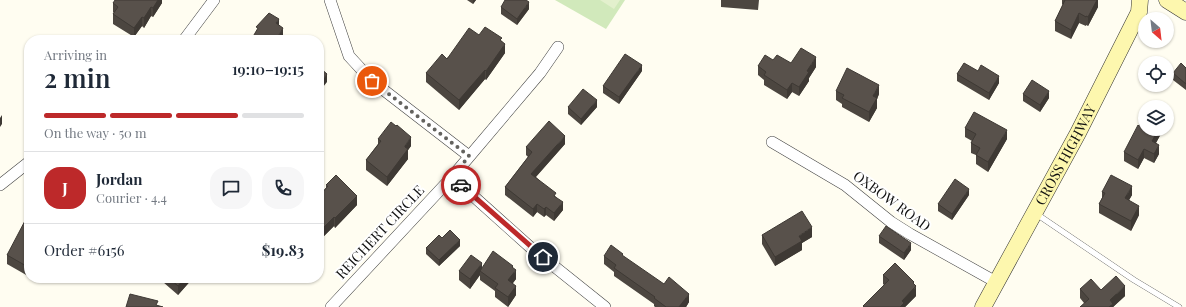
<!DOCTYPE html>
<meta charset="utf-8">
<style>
:root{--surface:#fff;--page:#f6f6f7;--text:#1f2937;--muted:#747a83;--line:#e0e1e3;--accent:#bd292a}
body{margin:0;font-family:"Playfair Display",serif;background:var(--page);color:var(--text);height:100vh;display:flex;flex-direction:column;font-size:15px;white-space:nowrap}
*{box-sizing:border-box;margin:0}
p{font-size:13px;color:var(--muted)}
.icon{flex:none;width:22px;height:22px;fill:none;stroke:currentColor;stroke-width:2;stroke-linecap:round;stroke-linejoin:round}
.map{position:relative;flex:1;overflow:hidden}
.details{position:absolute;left:24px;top:35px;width:300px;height:248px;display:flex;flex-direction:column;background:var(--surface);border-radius:16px;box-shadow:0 1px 3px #0004}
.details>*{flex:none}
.needle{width:26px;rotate:152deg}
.controls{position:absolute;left:1138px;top:12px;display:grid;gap:8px}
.controls a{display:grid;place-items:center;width:36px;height:36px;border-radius:50%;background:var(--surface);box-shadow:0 1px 3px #0004;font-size:20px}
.pin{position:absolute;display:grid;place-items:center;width:34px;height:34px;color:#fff;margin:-17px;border:2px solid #fff;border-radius:50%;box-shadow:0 1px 4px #0007}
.courier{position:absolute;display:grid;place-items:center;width:40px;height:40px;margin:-20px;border:3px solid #bd292a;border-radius:50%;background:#fff;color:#222;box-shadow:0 1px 5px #0007}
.headline em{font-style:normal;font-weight:600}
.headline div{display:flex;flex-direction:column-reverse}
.headline{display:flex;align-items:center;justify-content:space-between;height:68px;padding:0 20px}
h1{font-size:26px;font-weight:600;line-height:30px}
.bar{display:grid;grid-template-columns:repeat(4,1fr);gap:6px 4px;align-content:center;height:48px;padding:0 20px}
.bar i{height:5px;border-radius:3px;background:var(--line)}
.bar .on{background:var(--accent)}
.bar p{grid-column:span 4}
.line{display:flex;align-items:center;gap:10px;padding:0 20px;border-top:1px solid var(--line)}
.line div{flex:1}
.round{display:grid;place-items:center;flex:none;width:42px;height:42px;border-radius:16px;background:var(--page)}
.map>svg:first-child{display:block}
.green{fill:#d1e9bb}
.pitch{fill:#e3f0cd}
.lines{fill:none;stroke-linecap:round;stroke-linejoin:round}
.lane-casing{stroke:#424242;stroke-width:6}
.street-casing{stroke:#424242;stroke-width:12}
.secondary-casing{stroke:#313131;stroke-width:17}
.lane{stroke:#fff;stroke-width:5.5}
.street{stroke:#fff;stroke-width:11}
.secondary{stroke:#fdf7ae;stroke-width:16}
.wall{fill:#4c4640}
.shaded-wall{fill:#3e3934}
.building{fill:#58514b;stroke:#3e3934}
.done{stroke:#63625e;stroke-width:4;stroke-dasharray:0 7.2}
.route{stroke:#bd292a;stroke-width:5}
.labels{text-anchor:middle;stroke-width:4;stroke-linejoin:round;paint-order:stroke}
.street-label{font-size:14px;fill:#0f0f0f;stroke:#fff}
</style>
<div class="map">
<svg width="1186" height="307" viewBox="0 0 1186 307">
<rect width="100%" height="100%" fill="#fffdf1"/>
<!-- green -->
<path class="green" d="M 555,0 L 625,0 L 606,29 Z"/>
<!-- pitch -->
<path class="pitch" d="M 600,0 L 620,0 L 614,9 Z"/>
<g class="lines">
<defs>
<path id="lane" d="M 1035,213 L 1134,280 L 1179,307"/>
<path id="street" d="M 330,0 L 349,56 L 372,81 L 469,156
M 184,40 L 214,0
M 772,142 L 845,185 L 891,222 L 910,234 L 996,282
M 452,177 L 530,247 L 605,307
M 0,185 L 29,162
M 331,307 L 452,177 L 540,73 L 558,47"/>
<g id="secondary">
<path d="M 1167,0 L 1186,12"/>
<path id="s1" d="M 983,307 L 1078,133 L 1139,12 L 1140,0"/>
</g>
</defs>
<!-- lane casing -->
<use href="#lane" class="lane-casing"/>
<!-- street casing -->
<use href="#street" class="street-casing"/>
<!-- secondary casing -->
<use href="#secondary" class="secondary-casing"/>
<!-- lane -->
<use href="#lane" class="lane"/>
<!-- street -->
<use href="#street" class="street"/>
<!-- secondary -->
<use href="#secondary" class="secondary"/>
</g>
<!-- wall -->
<path class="wall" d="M 162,0 L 162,3 L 153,17 L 151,16 L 144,28 L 142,26 L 134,37 L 113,24 L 113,14 L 114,13 L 113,12 L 113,3 Z
M 467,0 L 476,0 L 473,4 Z
M 721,0 L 759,0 L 758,10 L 721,7 Z
M 1062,0 L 1098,0 L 1098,7 L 1088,26 L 1086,25 L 1086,26 L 1079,23 L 1071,39 L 1055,31 L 1055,21 L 1063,5 L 1062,4 Z
M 501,7 L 529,9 L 517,25 L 501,14 Z
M 479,35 L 502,41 L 505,53 L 486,80 L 485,79 L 459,110 L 426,82 L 426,73 Z
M 773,60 L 791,63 L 816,67 L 809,78 L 809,81 L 799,96 L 792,92 L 787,99 L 764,85 L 764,80 L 758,75 L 758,66 Z
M 1186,68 L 1186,90 L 1173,80 L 1173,73 Z
M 642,71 L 619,104 L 603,93 L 603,86 Z
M 957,74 L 999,83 L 989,100 L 957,81 Z
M 836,91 L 879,94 L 877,99 L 877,108 L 869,122 L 842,107 L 842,104 L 836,100 Z
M 1023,94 L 1049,98 L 1040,112 L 1023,101 Z
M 568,107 L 597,107 L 581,125 L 568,114 Z
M 965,128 L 1007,139 L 988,172 L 976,164 L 976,155 L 971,153 L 971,143 L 972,141 L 965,137 Z
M 1163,129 L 1163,130 L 1156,143 L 1159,154 L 1154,163 L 1144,158 L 1138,169 L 1124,161 L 1124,152 Z
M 378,139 L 411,146 L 408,150 L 408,159 L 387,186 L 366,170 L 366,160 L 378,144 Z
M 565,144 L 536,177 L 556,197 L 563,210 L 554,221 L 546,215 L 544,217 L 537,212 L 533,217 L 505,195 L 505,187 L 528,157 L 526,155 L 526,147 Z
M 326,185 L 357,205 L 335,228 L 334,226 L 322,238 L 319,235 L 319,196 L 326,188 Z
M 1102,192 L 1132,195 L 1129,200 L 1139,215 L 1131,231 L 1099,213 L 1099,204 L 1102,198 Z
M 969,195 L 952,220 L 938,211 L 938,204 Z
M 29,219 L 29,274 L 28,276 L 7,264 L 7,255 Z
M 762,235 L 812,237 L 802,243 L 802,250 L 775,266 L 762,244 Z
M 879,236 L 911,250 L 904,260 L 879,243 Z
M 442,238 L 460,246 L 439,266 L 426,254 L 426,248 Z
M 604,256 L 689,302 L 686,307 L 655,307 L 654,306 L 654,304 L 614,276 L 614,272 L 604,264 Z
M 482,268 L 513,268 L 516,279 L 513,283 L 516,295 L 508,307 L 495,297 L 495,291 L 480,280 L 480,275 L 470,289 L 459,280 L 459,271 Z
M 883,275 L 914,284 L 916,296 L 905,307 L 863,307 L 863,306 L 884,285 L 883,284 Z
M 163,278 L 193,278 L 178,295 L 163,282 Z
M 1080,289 L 1101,290 L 1125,296 L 1113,307 L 1084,303 L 1080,298 Z"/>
<!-- shaded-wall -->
<path class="shaded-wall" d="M 158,0 L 162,0 L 162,3 L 153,17 L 153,8 Z
M 473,0 L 476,0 L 473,4 Z
M 1097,0 L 1098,0 L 1098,7 L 1088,26 L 1088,17 Z
M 529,2 L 529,9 L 517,25 L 517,19 Z
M 151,7 L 151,16 L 144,28 L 144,18 Z
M 1079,13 L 1079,23 L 1071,39 L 1071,30 Z
M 142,17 L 142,26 L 134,37 L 134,28 Z
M 279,19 L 279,27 L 276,23 Z
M 283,28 L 283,36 L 281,40 L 276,40 Z
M 505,44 L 505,53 L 486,80 L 486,71 Z
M 816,57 L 816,67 L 809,78 L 809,81 L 799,96 L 799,87 L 807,71 Z
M 642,65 L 642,71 L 619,104 L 619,97 Z
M 485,70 L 485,79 L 459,110 L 459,100 Z
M 327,74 L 327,82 L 319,92 L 319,84 Z
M 999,76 L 999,83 L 989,100 L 989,93 Z
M 792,83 L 792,92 L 787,99 L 787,90 Z
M 879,85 L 879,94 L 877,99 L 877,108 L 869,122 L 869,112 L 873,96 Z
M 1049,91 L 1049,98 L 1040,112 L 1040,105 Z
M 597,100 L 597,107 L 581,125 L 581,119 Z
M 2,115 L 2,124 L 0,127 L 0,118 Z
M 1159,129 L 1163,129 L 1163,130 L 1152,150 L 1152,141 Z
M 1007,130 L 1007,139 L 988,172 L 988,162 Z
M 565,136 L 565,144 L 531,182 L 531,174 Z
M 411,137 L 411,146 L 408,150 L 408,159 L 387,186 L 387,177 L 405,146 Z
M 1159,145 L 1159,154 L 1154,163 L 1154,154 Z
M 1144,149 L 1144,158 L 1138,169 L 1138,160 Z
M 1132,186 L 1132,195 L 1125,207 L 1125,198 Z
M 969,189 L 969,195 L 952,220 L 952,214 Z
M 357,196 L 357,205 L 335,228 L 335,218 Z
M 563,202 L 563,210 L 554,221 L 554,213 Z
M 537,204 L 537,212 L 533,217 L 533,209 Z
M 1139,206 L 1139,215 L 1131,231 L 1131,221 Z
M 546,207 L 546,215 L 544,217 L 544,209 Z
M 334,217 L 334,226 L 322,238 L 322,229 Z
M 812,227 L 812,237 L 802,243 L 802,250 L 775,266 L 775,257 L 799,236 Z
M 460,240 L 460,246 L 439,266 L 439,260 Z
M 911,243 L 911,250 L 904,260 L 904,253 Z
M 482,263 L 482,272 L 480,271 L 480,275 L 470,289 L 470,279 Z
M 29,264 L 29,274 L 28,276 L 28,267 Z
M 513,266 L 513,274 L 516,270 L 516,279 L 508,289 L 508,280 L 512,267 Z
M 185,278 L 193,278 L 178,295 L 178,286 Z
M 914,282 L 914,289 L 916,286 L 916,296 L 905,307 L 900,307 L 902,301 Z
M 516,286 L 516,295 L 508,307 L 508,297 Z
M 1125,286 L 1125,296 L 1113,307 L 1109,307 L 1110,300 Z
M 689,294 L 689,302 L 686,307 L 679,307 Z"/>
<!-- building -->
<path class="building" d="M 115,0 L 158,0 L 153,8 L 151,7 L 144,18 L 142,17 L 134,28 L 113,14 L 118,7 L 113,3 Z
M 505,0 L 526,0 L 529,2 L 517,19 L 501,7 Z
M 1065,0 L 1097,0 L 1088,17 L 1086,16 L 1086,17 L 1079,13 L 1071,30 L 1055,21 Z
M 269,13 L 279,19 L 276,23 L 283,28 L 276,40 L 251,40 L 258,28 L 256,27 Z
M 485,27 L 502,38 L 500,40 L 505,44 L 486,71 L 485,70 L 459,100 L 426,73 L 442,54 L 447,59 L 469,28 L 479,35 Z
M 801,48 L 816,57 L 807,71 L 809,72 L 799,87 L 792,83 L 787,90 L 764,75 L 766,72 L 758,66 L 765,55 L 773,60 L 777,55 L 791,63 Z
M 625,54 L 642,65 L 619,97 L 603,86 Z
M 964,63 L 978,71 L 981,65 L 999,76 L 989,93 L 957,74 Z
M 1181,63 L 1186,68 L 1186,84 L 1173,73 Z
M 319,67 L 327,74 L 319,84 Z
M 847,68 L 879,85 L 873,96 L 877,98 L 869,112 L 842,98 L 844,95 L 836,91 Z
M 1032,80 L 1049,91 L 1040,105 L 1023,94 Z
M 583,89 L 597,100 L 581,119 L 568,107 Z
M 974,112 L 1007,130 L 988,162 L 976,155 L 980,148 L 971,143 L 976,134 L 965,128 Z
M 1145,114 L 1145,129 L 1159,129 L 1152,141 L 1159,145 L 1154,154 L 1144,149 L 1138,160 L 1124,152 L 1138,125 L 1139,126 Z
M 549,121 L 565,136 L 531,174 L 556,193 L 554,196 L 563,202 L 554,213 L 546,207 L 544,209 L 537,204 L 533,209 L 505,187 L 532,152 L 526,147 Z
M 391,122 L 396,126 L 397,125 L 411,137 L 405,146 L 405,147 L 408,149 L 387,177 L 366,160 L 381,141 L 378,139 Z
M 336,175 L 357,196 L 335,218 L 334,217 L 322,229 L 319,225 L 319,196 L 328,186 L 326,185 Z
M 1111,175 L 1132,186 L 1125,198 L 1139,206 L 1131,221 L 1099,204 L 1105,193 L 1102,192 Z
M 955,179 L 969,189 L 952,214 L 938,204 Z
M 802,211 L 812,227 L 799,236 L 802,241 L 775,257 L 762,235 Z
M 27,217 L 29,219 L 29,264 L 28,267 L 7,255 Z
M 886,226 L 911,243 L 904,253 L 879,236 Z
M 450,230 L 460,240 L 439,260 L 426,248 L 439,235 L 442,238 Z
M 611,245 L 623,254 L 622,255 L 664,284 L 669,277 L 689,294 L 679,307 L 666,307 L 654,298 L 655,297 L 614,268 L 616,265 L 604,256 Z
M 493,251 L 513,266 L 512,267 L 516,270 L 508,280 L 516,286 L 508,297 L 495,288 L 498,284 L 480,271 Z
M 471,255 L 482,263 L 470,279 L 459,271 Z
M 895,263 L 914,282 L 913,283 L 916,286 L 902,301 L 904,303 L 900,307 L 864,307 L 863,306 L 889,280 L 883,275 Z
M 1116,276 L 1125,286 L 1110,300 L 1113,304 L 1109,307 L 1080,307 L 1089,299 L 1080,289 L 1091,279 L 1101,290 Z
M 169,278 L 185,278 L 178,286 Z
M 130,294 L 158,301 L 156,305 L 163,307 L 126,307 Z"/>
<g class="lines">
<!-- done -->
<path class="done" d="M 372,81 L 469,156 L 452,177 L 461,185"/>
<!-- route -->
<path class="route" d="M 461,185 L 543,257"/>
</g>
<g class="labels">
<!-- street labels -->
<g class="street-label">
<text dy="5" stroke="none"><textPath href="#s1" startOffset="173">CROSS HIGHWAY</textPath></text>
<text transform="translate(892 201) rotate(36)" y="5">OXBOW ROAD</text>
<text transform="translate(380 232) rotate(-47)" y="5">REICHERT CIRCLE</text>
</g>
</g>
</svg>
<div class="controls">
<a><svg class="needle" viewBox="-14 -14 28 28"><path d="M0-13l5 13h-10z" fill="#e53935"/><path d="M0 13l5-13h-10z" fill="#747a83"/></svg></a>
<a><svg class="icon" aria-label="locate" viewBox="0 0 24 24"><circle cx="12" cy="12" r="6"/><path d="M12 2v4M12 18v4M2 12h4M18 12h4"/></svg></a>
<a><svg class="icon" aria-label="layers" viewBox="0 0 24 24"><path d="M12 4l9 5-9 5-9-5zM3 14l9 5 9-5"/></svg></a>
</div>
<div class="pin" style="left:372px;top:81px;background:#ea580c"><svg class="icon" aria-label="bag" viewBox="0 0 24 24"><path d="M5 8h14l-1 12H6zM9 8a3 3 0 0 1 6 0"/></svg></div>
<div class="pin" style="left:543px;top:257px;background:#1f2937"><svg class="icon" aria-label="home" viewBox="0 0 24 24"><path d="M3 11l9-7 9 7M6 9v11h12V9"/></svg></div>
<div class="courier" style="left:461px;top:185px"><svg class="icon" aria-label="car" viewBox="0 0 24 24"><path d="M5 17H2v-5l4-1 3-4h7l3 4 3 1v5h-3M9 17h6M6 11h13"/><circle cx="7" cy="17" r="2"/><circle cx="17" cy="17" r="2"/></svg></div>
<section class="details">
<div class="headline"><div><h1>2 min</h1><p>Arriving in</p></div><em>19:10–19:15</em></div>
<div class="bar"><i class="on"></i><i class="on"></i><i class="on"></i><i></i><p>On the way · 50 m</p></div>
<div class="line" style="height:72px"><b class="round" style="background:var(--accent);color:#fff">J</b><div><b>Jordan</b><p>Courier · 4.4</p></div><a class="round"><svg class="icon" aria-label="chat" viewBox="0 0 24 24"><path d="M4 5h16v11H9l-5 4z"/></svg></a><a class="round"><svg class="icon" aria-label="phone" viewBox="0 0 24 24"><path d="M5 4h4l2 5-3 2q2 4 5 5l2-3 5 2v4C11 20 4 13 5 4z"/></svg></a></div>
<div class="line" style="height:52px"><div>Order #6156</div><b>$19.83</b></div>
</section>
</div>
